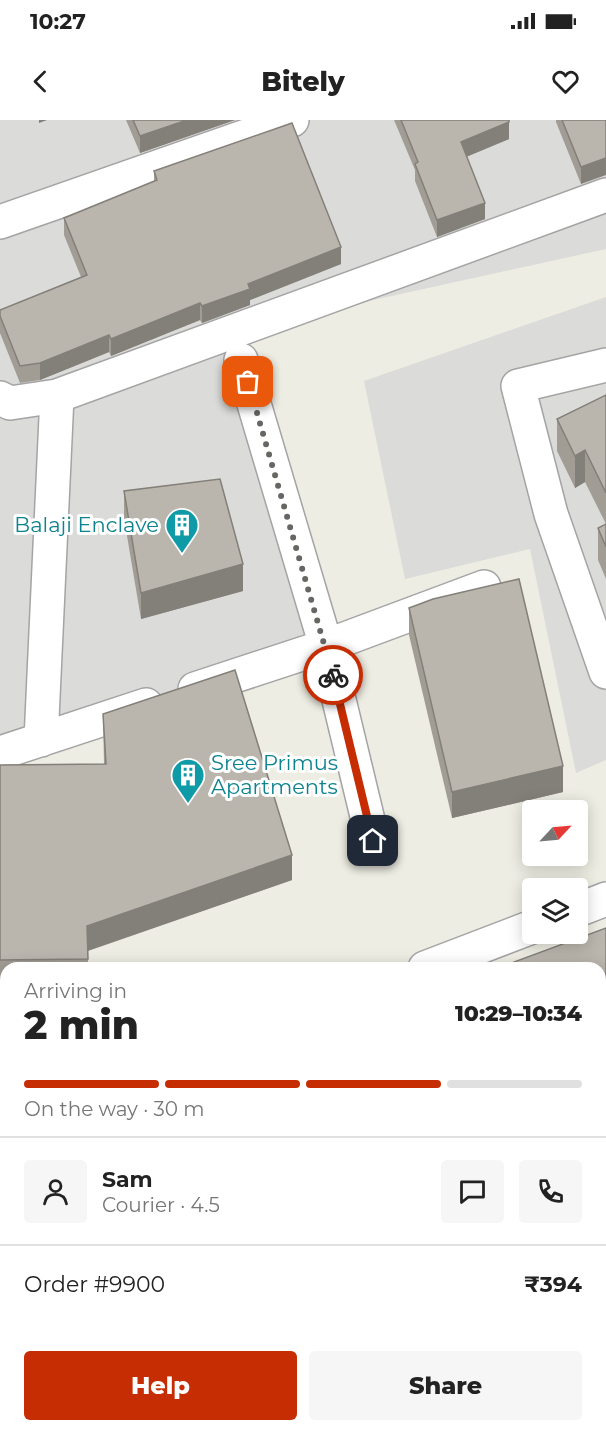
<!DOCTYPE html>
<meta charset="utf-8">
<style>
:root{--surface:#fff;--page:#f6f6f6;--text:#222;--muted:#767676;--line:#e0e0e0;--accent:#c72d03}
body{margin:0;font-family:Montserrat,sans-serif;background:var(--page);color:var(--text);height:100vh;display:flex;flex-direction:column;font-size:22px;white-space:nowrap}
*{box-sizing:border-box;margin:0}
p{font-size:20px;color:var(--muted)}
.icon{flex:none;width:33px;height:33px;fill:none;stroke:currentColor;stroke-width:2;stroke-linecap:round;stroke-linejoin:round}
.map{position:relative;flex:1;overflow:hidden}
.panel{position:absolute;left:0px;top:842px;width:606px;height:470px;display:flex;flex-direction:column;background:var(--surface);border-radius:18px 18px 0 0;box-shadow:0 3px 15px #0003}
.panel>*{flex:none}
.needle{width:39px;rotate:64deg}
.tools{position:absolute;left:522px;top:680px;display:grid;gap:12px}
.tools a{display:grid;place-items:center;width:66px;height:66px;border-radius:6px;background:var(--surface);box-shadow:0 3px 15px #0003;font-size:30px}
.pin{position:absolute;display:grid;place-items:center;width:51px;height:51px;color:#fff;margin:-26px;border-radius:12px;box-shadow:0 3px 9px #0006}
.courier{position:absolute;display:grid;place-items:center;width:60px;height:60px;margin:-30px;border:4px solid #c72d03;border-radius:50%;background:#fff;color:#222;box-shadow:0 2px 8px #0007}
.overview em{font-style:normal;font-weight:800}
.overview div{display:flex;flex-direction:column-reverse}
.overview{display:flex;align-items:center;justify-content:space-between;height:102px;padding:0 24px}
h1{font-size:39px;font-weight:800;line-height:45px}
.bar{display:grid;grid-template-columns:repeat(4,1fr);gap:9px 6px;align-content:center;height:72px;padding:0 24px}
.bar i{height:8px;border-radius:4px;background:var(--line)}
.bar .current{background:var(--accent)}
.bar p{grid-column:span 4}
.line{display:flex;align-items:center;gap:15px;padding:0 24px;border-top:2px solid var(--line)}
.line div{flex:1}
.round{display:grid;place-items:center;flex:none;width:63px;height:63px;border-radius:6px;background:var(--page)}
.cta{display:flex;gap:12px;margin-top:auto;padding:12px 24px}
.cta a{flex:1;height:69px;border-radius:6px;background:var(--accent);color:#fff;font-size:24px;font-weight:800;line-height:69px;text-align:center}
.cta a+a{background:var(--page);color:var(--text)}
.status{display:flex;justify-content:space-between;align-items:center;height:42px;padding:0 30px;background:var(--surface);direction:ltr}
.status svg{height:16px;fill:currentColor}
header{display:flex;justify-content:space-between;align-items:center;height:78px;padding:0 24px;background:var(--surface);font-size:27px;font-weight:800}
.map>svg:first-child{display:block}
.residential{fill:#dbdbda}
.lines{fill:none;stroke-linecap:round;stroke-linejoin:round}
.street-casing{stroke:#a4a4a4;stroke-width:36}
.street{stroke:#fff;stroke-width:33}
.wall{fill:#a19d95}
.shaded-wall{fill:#837f79}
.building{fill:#bbb6ad;stroke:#837f79;stroke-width:1.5}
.done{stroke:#666662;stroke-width:6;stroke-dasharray:0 10.8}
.route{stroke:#c72d03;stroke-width:8}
.labels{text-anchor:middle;stroke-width:6;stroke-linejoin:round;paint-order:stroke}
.culture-label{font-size:21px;fill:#0d838f;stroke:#fff;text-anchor:end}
</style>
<div class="status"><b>10:27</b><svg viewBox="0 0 49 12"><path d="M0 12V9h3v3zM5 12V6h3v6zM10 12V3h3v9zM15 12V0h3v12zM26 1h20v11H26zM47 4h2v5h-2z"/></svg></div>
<header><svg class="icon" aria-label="back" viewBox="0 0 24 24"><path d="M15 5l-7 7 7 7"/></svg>Bitely<svg class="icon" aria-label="heart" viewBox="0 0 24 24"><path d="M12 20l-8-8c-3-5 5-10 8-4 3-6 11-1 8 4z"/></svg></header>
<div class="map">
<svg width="606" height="1310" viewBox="0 0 606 1310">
<rect width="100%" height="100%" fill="#eeede3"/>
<!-- residential -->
<path class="residential" d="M 0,0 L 606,0 L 606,129 L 242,209 L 318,519 L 0,632 Z
M 606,177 L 606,640 L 576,653 L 530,429 L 405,459 L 364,261 Z
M 606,1083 L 606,1310 L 93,1310 L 91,1305 L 600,1305 L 600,1085 Z"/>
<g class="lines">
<defs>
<path id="street" d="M 0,102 L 292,0
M 241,240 L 326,526 L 373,721
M 606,245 L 518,266 L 551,394 L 606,552
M 0,278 L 10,283 L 57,276 L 606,75
M 195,569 L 326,526 L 484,467
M 41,620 L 57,276
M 0,633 L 146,585
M 578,790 L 606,779
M 425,848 L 532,807
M 600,1062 L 606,1060
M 600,1222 L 606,1220
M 371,1310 L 384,1305
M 438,1310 L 441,1305"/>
</defs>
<!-- street casing -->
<use href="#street" class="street-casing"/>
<!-- street -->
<use href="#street" class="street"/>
</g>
<!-- wall -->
<path class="wall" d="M 126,0 L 235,0 L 140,33 Z
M 394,0 L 509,0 L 509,19 L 466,37 L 485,99 L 437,117 L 415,61 L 415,50 Z
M 556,0 L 606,0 L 581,64 L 556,2 Z
M 154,51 L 341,144 L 250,180 L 250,185 L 202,203 L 200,200 L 111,236 L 109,232 L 40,260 L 20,263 L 0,213 L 0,190 L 81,157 L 64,115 L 64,98 L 154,62 Z
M 606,275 L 606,459 L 598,440 L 598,408 L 606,404 L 585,362 L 575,368 L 557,331 L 557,299 Z
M 124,371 L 243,471 L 141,499 L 124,398 Z
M 409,488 L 563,672 L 452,698 L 409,515 Z
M 103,594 L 292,760 L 88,831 L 88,848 L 6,848 L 6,865 L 0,865 L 0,645 L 104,644 Z
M 6,1204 L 2,1305 L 0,1299 L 0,1206 Z
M 105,1305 L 179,1305 L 181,1310 L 107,1310 Z"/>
<!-- shaded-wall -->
<path class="shaded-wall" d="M 39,0 L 47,0 L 39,3 Z
M 187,0 L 235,0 L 140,33 L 140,16 Z
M 509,2 L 509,19 L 461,39 L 461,22 Z
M 606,38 L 606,55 L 581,64 L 581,47 Z
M 485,83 L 485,99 L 437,117 L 437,100 Z
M 341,127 L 341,144 L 250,180 L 250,185 L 202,203 L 202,186 L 248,164 Z
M 200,183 L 200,200 L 111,236 L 111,219 Z
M 109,215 L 109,232 L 40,260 L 40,243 Z
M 585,330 L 585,362 L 575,368 L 575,336 Z
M 243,444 L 243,471 L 141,499 L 141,473 Z
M 563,646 L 563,672 L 452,698 L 452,672 Z
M 292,735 L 292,760 L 87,831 L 87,806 Z
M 606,901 L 606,926 L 600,928 L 600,903 Z
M 606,1162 L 606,1186 L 600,1188 L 600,1164 Z
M 6,1286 L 6,1303 L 2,1305 L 2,1288 Z"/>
<!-- building -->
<path class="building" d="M 133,0 L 187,0 L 140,16 Z
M 401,0 L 509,0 L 509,2 L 461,22 L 485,83 L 437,100 L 415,44 L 418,42 Z
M 562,0 L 606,0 L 606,38 L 581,47 Z
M 292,3 L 341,127 L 248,164 L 250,169 L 202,186 L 200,183 L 111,219 L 109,215 L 40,243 L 20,246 L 0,196 L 0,190 L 87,155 L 64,98 L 157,60 L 154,51 Z
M 606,275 L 606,373 L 585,330 L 575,336 L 557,299 Z
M 220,359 L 243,444 L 141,473 L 124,371 Z
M 606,404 L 606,427 L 598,408 Z
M 519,459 L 563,646 L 452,672 L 409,488 L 433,479 Z
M 235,550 L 292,735 L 87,806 L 88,839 L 0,840 L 0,645 L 106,644 L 103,594 Z
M 606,808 L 606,901 L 600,903 L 600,848 L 498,848 Z
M 606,1066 L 606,1162 L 600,1164 L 600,1068 Z
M 6,1204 L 6,1286 L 2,1288 L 0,1282 L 0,1206 Z
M 600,1223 L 606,1228 L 606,1310 L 460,1310 L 461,1305 L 600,1305 Z
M 115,1305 L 179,1305 L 181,1310 L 117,1310 Z"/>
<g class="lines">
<!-- done -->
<path class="done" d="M 248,262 L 333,555"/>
<!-- route -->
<path class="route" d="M 333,555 L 373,721"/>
</g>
<!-- icons -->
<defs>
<symbol id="building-pin" viewBox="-11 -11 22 30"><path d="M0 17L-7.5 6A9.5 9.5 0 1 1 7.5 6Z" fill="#0f9aa8" stroke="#fff"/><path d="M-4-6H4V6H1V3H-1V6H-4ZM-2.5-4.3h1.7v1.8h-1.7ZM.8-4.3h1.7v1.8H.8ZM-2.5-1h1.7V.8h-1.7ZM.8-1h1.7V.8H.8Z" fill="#fff"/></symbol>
</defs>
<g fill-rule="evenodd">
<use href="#building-pin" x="163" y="386" width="38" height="52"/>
<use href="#building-pin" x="169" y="636" width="38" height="52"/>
</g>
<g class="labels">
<!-- culture labels -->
<g class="culture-label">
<text x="159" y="412">Balaji Enclave</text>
<text x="211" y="650" text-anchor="start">Sree Primus<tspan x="211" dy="24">Apartments</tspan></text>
</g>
</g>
</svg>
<div class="tools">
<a><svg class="needle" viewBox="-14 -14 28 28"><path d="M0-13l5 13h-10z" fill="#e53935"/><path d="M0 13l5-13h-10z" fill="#767676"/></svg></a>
<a><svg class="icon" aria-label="layers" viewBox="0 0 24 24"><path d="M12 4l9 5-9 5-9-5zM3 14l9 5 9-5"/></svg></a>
</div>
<div class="pin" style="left:248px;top:262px;background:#ea580c"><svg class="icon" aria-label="bag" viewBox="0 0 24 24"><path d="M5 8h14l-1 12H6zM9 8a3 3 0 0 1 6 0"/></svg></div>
<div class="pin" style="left:373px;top:721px;background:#1f2937"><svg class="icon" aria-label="home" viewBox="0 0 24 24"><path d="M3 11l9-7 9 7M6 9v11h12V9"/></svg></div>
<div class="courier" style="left:333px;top:555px"><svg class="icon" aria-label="bike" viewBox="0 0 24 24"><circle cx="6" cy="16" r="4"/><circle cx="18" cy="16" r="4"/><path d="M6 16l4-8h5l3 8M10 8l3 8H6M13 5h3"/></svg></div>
<section class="panel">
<div class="overview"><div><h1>2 min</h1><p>Arriving in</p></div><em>10:29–10:34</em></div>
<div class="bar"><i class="current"></i><i class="current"></i><i class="current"></i><i></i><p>On the way · 30 m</p></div>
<div class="line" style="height:108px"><a class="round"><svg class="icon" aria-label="person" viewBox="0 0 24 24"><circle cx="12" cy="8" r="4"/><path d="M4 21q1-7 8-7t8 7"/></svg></a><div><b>Sam</b><p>Courier · 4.5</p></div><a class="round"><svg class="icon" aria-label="chat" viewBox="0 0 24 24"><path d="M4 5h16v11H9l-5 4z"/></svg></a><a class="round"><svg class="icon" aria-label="phone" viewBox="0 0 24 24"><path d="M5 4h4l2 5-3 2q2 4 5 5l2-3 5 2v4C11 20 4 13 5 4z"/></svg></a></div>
<div class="line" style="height:78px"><div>Order #9900</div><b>₹394</b></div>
<div class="cta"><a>Help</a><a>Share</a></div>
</section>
</div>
